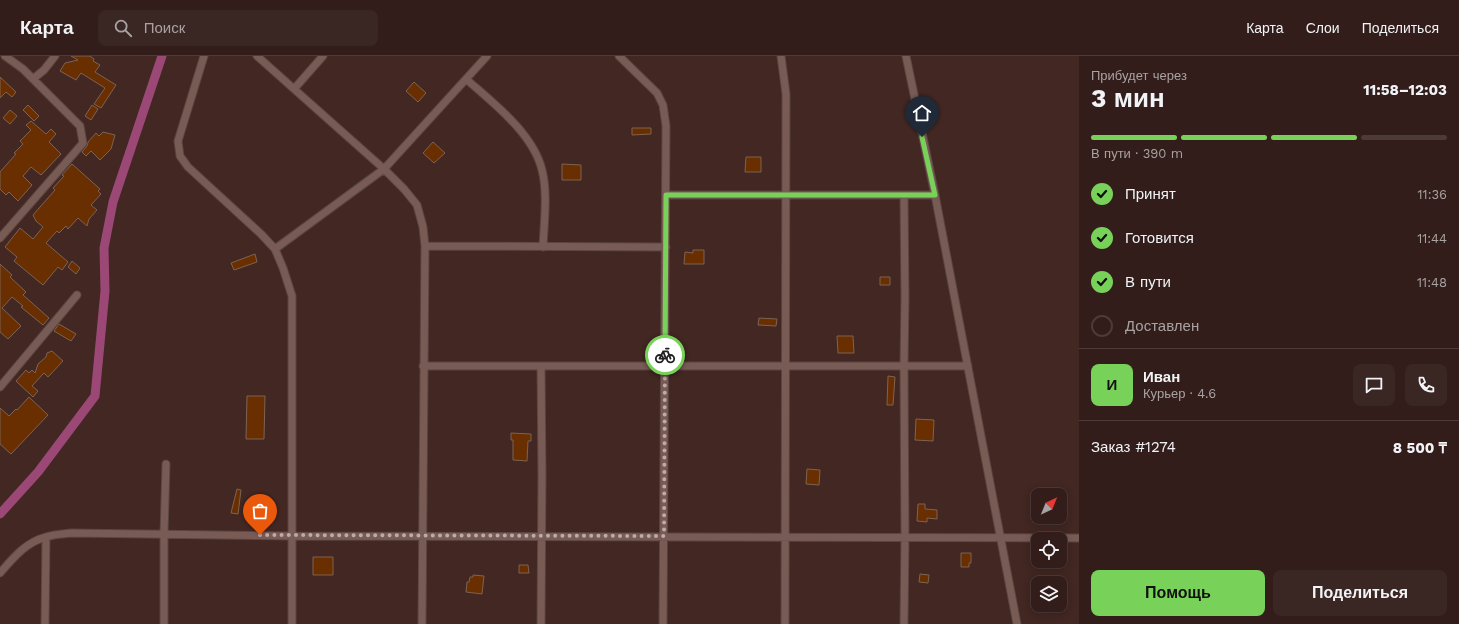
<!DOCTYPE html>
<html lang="ru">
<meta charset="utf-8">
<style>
:root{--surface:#321d1a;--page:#3a2623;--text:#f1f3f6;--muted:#a8a2a2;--line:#4d3b39;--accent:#78d158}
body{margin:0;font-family:"Work Sans",sans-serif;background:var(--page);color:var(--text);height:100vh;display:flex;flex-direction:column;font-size:15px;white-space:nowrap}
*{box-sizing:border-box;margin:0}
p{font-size:13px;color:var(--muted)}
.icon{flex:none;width:22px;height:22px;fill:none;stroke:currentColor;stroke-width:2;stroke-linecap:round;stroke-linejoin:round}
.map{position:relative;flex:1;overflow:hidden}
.sheet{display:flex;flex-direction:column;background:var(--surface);width:380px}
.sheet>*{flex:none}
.needle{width:26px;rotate:43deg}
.buttons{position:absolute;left:1031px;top:432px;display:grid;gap:8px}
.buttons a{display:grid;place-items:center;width:36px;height:36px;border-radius:8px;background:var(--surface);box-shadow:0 2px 10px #0003,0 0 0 1px var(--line);font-size:20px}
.pin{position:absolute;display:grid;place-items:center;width:34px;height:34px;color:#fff;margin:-41px -17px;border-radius:50% 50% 50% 0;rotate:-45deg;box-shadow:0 0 4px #0007}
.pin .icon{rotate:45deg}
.courier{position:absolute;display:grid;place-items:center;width:40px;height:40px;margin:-20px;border:3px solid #78d158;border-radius:50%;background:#fff;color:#222;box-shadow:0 1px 5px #0007}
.summary em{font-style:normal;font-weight:700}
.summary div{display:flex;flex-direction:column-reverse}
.summary{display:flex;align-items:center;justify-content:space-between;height:68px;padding:0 12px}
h1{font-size:26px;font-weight:700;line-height:30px}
.bar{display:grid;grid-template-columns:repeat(4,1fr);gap:6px 4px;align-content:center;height:48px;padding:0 12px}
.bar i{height:5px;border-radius:3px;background:var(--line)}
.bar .current{background:var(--accent)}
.bar p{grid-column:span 4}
.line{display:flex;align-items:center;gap:10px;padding:0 12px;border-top:1px solid var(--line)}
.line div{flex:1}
.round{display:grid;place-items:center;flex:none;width:42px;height:42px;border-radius:8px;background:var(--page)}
ol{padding:0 12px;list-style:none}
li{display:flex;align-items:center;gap:12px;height:44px}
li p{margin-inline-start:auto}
li .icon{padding:4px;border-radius:50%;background:var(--accent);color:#111;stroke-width:4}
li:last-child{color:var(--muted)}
li i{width:22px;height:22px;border:2px solid var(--line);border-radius:50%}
.primary-button{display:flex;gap:8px;margin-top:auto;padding:8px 12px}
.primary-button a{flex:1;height:46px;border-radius:8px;background:var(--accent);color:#111;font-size:16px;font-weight:700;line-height:46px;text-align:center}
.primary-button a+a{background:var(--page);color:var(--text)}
header{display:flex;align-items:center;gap:24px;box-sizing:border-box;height:56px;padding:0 20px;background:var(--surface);border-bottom:1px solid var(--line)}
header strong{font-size:19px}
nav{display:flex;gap:22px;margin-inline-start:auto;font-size:14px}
.search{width:280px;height:36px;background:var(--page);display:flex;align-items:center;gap:10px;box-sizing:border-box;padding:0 14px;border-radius:8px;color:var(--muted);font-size:15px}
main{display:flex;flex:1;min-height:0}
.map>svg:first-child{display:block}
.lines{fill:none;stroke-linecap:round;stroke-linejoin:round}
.canal{stroke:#9b4876;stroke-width:9}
.building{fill:#6a2f00;stroke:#7d6353}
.minor-casing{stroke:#5a4542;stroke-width:9}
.minor{stroke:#795b55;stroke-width:7}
.done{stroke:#bcaba7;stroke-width:4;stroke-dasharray:0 7.2}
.route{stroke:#78d158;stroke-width:5}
</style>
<header>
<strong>Карта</strong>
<div class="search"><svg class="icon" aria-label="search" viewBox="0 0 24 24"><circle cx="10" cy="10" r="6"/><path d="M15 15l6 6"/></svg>Поиск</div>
<nav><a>Карта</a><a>Слои</a><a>Поделиться</a></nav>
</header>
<main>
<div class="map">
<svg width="1079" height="568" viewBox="0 0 1079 568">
<rect width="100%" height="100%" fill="#422722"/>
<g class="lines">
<!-- canal -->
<path class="canal" d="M 0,458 L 38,416 L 95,340 L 105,235 L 104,192 L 113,146 L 162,0"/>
</g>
<!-- building -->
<path class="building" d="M 71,0 L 90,0 L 94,3 L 93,5 L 100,9 L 95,16 L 116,29 L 101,52 L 94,48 L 105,32 L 81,17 L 76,24 L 60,15 L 65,7 L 78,4 Z
M 0,21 L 16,36 L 12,41 L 6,36 L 0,42 Z
M 414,26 L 426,37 L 418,46 L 406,35 Z
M 28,49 L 39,60 L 34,65 L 23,54 Z
M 92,49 L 98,53 L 91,64 L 85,60 Z
M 10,54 L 17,60 L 10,68 L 3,62 Z
M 31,65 L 46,78 L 51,73 L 56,78 L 49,86 L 61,98 L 41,119 L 31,111 L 23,120 L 32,129 L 18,145 L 9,136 L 6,139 L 0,133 L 0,116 L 16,98 L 14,97 L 23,88 L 20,85 L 31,74 L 26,69 Z
M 632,72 L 651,72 L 651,78 L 632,79 Z
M 103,76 L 115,79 L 111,93 L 100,104 L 91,95 L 86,100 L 82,96 L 87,90 L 88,86 L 96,77 L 99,80 Z
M 433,86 L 445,97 L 434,107 L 423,97 Z
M 746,101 L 761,101 L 761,116 L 745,116 Z
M 72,108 L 100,133 L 98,135 L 101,138 L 91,149 L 97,154 L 89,163 L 87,170 L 78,162 L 68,173 L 66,170 L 59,177 L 57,175 L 46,187 L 68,206 L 62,214 L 58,211 L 43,229 L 14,205 L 17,201 L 5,191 L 20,172 L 33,183 L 43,171 L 36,165 L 33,159 L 55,134 L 53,132 L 64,120 L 62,119 Z
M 562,108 L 581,109 L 581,124 L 562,124 Z
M 693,194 L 704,194 L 704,208 L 684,208 L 685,196 L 693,197 Z
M 255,198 L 257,206 L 234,214 L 231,207 Z
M 72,205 L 80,212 L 76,218 L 68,211 Z
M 0,208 L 12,219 L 10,221 L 26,236 L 23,239 L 49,262 L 43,269 L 21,251 L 23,250 L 12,241 L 2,252 L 21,270 L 8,283 L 0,276 Z
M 880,221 L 890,221 L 890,229 L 880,229 Z
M 759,262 L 777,263 L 776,270 L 758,269 Z
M 59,268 L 76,278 L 71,285 L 54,275 Z
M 837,280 L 853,280 L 854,297 L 838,297 Z
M 52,295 L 63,305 L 48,321 L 44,317 L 32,330 L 38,335 L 33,341 L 16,325 L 26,314 L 29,317 L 32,314 L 35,317 L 38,308 L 46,301 L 47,297 Z
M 888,320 L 895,321 L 893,349 L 887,349 Z
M 247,340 L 265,340 L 264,383 L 246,383 Z
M 29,341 L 48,359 L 11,398 L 0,388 L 0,352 L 9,360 L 16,353 L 17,354 Z
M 916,363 L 934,364 L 933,385 L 915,384 Z
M 511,377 L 531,378 L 531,385 L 528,385 L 527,405 L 513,404 L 513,384 L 511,384 Z
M 807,413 L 820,414 L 819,429 L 806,428 Z
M 237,433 L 241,434 L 238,458 L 231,457 Z
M 918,448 L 925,448 L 925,453 L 937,454 L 937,463 L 927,462 L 927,466 L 917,465 Z
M 961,497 L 971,497 L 971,507 L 969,507 L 969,511 L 961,511 Z
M 313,501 L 333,501 L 333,519 L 313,519 Z
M 519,509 L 528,509 L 529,517 L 519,517 Z
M 920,518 L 929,519 L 928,527 L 919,526 Z
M 473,519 L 484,520 L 482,538 L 466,536 L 467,526 L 469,526 L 470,521 L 473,521 Z"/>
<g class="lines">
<defs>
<path id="minor" d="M 204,0 L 178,85 L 180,100 L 188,111 L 261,178 L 275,193 L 283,212 L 292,240 L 292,568
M 257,0 L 294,33 L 323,0
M 619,0 L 657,37 L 663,49 L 666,70 L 663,568
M 781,0 L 786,38 L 785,568
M 906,0 L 935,139 L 1017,568
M 33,23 L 44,14 L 55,0
M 466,23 C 493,47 533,77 542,114 C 548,137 544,167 543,191
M 294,33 L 384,113 L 404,133 L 417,149 L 423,171 L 425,190 L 422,568
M 666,139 L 935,139
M 0,182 L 83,87 L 80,70 L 23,13 L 5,0
M 425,190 L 666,191
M 275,193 L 384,113 L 487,0
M 423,310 L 968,310
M 541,310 L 542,419 L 541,568
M 0,331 L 77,239
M 0,517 C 13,502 26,486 46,481 C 54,478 63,478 71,477 L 292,480 L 1079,482
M 45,568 L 46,481
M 164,568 L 164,478 L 166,408
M 904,568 L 905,482 L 904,311 L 905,241 L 904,139"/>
</defs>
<!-- minor casing -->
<use href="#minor" class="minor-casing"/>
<!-- minor -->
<use href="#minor" class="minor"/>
</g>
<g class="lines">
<!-- done -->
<path class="done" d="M 260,479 L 664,480 L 665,299"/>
<!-- route -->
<path class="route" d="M 665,299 L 666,139 L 935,139 L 922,81"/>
</g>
</svg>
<div class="buttons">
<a><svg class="needle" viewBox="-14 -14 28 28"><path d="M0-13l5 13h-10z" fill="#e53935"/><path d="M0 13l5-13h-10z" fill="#a8a2a2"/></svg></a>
<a><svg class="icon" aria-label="locate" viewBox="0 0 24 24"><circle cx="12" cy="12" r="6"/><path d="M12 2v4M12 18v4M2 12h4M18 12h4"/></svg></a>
<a><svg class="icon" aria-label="layers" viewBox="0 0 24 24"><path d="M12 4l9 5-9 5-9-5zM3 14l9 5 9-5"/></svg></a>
</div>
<div class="pin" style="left:260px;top:479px;background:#ea580c"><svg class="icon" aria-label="bag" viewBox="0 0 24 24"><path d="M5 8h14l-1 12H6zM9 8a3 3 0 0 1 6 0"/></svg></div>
<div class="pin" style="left:922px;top:81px;background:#1f2937"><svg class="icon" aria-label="home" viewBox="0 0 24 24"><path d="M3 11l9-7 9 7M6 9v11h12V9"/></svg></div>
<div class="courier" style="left:665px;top:299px"><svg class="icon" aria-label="bike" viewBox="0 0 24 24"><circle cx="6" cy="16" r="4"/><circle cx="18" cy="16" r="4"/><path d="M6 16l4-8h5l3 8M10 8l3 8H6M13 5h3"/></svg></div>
</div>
<section class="sheet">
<div class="summary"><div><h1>3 мин</h1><p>Прибудет через</p></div><em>11:58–12:03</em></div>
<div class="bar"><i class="current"></i><i class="current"></i><i class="current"></i><i></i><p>В пути · 390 m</p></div>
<ol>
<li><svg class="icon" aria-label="check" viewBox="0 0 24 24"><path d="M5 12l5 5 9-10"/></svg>Принят<p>11:36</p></li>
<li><svg class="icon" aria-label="check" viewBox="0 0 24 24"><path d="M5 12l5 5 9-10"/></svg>Готовится<p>11:44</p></li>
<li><svg class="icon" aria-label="check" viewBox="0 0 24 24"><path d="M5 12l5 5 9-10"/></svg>В пути<p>11:48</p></li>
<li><i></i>Доставлен</li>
</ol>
<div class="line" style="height:72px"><b class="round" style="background:var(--accent);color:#111">И</b><div><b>Иван</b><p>Курьер · 4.6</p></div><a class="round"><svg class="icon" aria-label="chat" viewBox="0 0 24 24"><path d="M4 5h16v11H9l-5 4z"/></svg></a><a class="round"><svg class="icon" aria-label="phone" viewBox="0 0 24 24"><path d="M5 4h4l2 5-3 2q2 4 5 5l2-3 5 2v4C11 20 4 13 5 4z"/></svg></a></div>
<div class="line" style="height:52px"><div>Заказ #1274</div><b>8 500 ₸</b></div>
<div class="primary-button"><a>Помощь</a><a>Поделиться</a></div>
</section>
</main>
